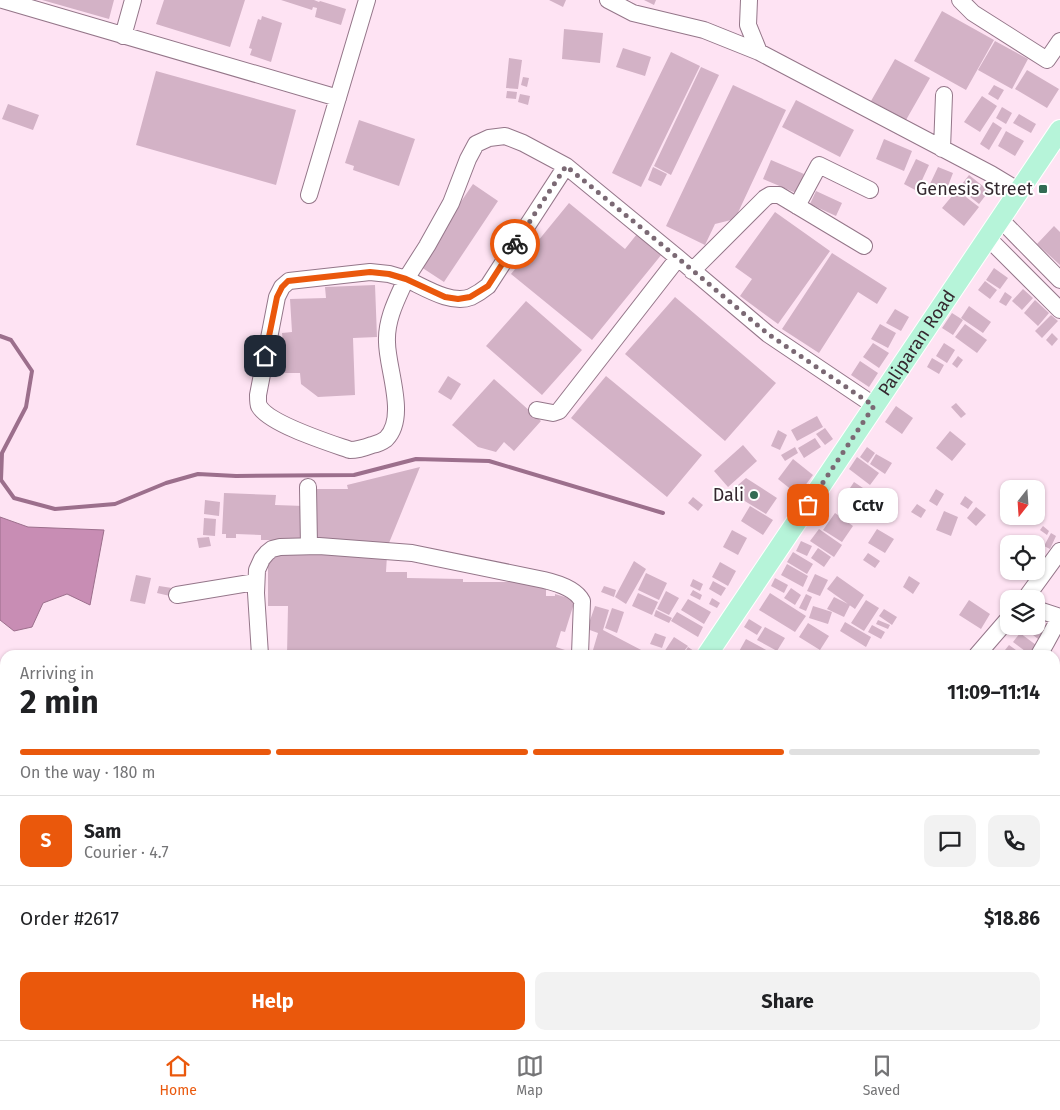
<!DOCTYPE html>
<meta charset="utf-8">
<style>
:root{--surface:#fff;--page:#f2f2f2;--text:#202124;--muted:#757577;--line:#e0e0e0;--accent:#ea580c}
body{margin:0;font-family:"Fira Sans",sans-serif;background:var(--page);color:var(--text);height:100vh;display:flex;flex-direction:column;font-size:19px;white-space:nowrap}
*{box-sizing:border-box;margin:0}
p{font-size:16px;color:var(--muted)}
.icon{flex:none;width:28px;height:28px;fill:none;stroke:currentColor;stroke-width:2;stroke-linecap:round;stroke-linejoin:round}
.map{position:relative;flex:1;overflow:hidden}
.details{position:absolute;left:0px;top:650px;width:1060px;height:390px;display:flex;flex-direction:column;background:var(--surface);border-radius:15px 15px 0 0;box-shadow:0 1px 4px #0004}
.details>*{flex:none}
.needle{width:32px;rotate:197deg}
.fabs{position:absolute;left:1000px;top:480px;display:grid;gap:10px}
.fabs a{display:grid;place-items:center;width:45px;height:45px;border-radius:10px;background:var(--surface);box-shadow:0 1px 4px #0004;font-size:25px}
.pin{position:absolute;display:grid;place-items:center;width:42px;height:42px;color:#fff;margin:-21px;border-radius:10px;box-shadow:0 2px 8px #0006}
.courier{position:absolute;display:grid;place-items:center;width:50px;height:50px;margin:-25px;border:4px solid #ea580c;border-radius:50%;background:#fff;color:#222;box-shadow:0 1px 6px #0007}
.bubble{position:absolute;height:35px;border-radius:10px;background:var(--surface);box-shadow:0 1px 4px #0004;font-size:16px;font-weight:700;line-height:35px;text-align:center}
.headline em{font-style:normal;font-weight:700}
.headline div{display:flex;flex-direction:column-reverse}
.headline{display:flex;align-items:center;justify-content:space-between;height:85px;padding:0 20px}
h1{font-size:32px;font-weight:700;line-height:38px}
.bar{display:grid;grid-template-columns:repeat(4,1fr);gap:8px 5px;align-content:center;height:60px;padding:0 20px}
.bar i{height:6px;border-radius:4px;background:var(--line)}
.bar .selected{background:var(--accent)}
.bar p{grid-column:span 4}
.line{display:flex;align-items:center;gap:12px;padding:0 20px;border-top:1px solid var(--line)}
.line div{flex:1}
.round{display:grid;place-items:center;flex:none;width:52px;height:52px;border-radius:10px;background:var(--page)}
.action{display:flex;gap:10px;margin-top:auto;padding:10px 20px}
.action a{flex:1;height:58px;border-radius:10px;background:var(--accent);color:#fff;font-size:20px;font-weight:700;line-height:58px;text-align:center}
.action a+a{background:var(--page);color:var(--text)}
.menu{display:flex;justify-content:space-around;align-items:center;height:70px;border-top:1px solid var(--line);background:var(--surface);font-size:14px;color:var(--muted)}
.menu a{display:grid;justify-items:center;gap:2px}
.menu .selected{color:var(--accent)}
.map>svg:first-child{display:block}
.water{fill:#c88db4;stroke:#9c6f8c}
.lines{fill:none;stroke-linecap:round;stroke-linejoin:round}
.stream{stroke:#9c6f8c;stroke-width:4}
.building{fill:#d3b2c6}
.minor-casing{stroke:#947689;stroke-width:18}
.major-casing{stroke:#fff;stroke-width:22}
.minor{stroke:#fff;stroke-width:16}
.major{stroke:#b6f4d9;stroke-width:20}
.done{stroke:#7b6974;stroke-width:5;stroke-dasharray:0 9}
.route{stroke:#ea580c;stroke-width:6}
.poi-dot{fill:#326b53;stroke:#fff;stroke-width:2}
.labels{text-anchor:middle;stroke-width:4;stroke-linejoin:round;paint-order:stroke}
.poi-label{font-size:18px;fill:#34282f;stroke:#fff;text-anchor:end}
.street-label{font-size:18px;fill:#34282f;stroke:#fff}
</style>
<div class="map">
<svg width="1060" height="1040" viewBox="0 0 1060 1040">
<rect width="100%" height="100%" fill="#fee3f3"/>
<!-- water -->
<path class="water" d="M 0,517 L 28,527 L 104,530 L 90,605 L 67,594 L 43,603 L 32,627 L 14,631 L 0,620 Z"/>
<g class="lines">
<!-- stream -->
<path class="stream" d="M 0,336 L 11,340 L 32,371 L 26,407 L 2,453 L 1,480 L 14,498 L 55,509 L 115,504 L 166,483 L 198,474 L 236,476 L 354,475 L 416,459 L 489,461 L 663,513"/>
</g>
<!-- building -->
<path class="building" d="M 42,0 L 114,0 L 109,19 Z
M 164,0 L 245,0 L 230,47 L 156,24 Z
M 281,0 L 314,0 L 319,2 L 320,1 L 346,9 L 341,25 L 315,17 L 317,8 L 313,7 L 312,10 Z
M 549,0 L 566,0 L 563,7 Z
M 644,0 L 656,0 L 654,5 Z
M 942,11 L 994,40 L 966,90 L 914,61 Z
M 262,16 L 282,23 L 271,62 L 250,55 L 252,49 L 249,48 L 258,19 L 261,20 Z
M 564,29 L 603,33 L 600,63 L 562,59 Z
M 995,41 L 1028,59 L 1012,89 L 978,70 Z
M 623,48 L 651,57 L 645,76 L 616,67 Z
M 671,52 L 700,66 L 641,187 L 612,173 Z
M 509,58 L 522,60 L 518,89 L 506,88 Z
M 895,59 L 930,78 L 906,120 L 871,101 Z
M 701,67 L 719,75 L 671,175 L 654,166 Z
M 1027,70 L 1059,89 L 1047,108 L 1015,89 Z
M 156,71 L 296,110 L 276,185 L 136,145 Z
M 523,77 L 529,78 L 527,87 L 521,85 Z
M 733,85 L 786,110 L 735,219 L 715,224 L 705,245 L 666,226 Z
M 994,85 L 1004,90 L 998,100 L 988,94 Z
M 507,91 L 517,92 L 516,99 L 506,98 Z
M 520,94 L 530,96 L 528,105 L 518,102 Z
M 982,96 L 997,106 L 980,132 L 964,122 Z
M 796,100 L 854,130 L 840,157 L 782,127 Z
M 8,104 L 39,115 L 33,130 L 2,119 Z
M 1002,107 L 1012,113 L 1006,124 L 996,118 Z
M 1019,114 L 1036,124 L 1031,133 L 1013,123 Z
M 359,120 L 415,139 L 399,186 L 353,170 L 354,166 L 345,163 Z
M 993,122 L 1002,128 L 989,150 L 980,144 Z
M 1006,131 L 1024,141 L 1015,156 L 998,146 Z
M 884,139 L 912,151 L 904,171 L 876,159 Z
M 916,159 L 929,165 L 917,191 L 904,184 Z
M 771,160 L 804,174 L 796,193 L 763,179 Z
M 653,167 L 667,174 L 661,186 L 648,180 Z
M 938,167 L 953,173 L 946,191 L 930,184 Z
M 969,175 L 989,191 L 979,204 L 959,188 Z
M 473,184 L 498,201 L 444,282 L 418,265 Z
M 957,190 L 979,207 L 964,226 L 942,208 Z
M 816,191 L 842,203 L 836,216 L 810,204 Z
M 569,203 L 625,249 L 637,234 L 662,254 L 592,340 L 511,274 Z
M 775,212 L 830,251 L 778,324 L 740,296 L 752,279 L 735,267 Z
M 1054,226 L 1060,232 L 1060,265 L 1037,244 Z
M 832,253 L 887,288 L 877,304 L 858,292 L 819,353 L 782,329 Z
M 994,268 L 1008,278 L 1000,289 L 986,280 Z
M 985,281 L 997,290 L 990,299 L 978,290 Z
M 375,285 L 377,337 L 353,338 L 355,395 L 318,397 L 301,384 L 300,373 L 280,373 L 279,344 L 283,343 L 282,333 L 292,332 L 290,299 L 326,298 L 325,287 Z
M 1023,289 L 1033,298 L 1022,310 L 1012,301 Z
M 1005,292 L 1012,297 L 1006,306 L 999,302 Z
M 675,297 L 776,383 L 725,441 L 625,354 Z
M 1035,300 L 1049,313 L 1038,326 L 1024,313 Z
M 526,301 L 582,350 L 542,395 L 486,346 Z
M 969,306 L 991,322 L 983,333 L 961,318 Z
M 895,309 L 909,317 L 901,331 L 886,323 Z
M 952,313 L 963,320 L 953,335 L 942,328 Z
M 1051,315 L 1058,321 L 1042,338 L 1035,331 Z
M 880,324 L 896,333 L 888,348 L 871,339 Z
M 965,324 L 987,340 L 977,353 L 955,337 Z
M 1052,333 L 1058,339 L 1052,346 L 1046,340 Z
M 873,343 L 889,353 L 879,368 L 863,357 Z
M 944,343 L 955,350 L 947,363 L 936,356 Z
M 958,356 L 963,360 L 957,368 L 952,364 Z
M 932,358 L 944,365 L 939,374 L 927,367 Z
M 860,361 L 878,373 L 869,387 L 851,375 Z
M 448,376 L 461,384 L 451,400 L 438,392 Z
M 606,376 L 702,455 L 667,497 L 571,418 Z
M 494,379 L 541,421 L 514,451 L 504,442 L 496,452 L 478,447 L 452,425 Z
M 956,403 L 966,414 L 961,418 L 951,407 Z
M 896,406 L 913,418 L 902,434 L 885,422 Z
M 817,416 L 823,427 L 797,441 L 791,430 Z
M 825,428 L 833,439 L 825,445 L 816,434 Z
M 778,430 L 787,435 L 780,450 L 771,446 Z
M 950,431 L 966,444 L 952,461 L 936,448 Z
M 815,438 L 821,447 L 804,458 L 798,448 Z
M 743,445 L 757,461 L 728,487 L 714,471 Z
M 795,447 L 798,453 L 785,461 L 781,455 Z
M 867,447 L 875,453 L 868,463 L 860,457 Z
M 876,454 L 892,463 L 885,474 L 870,464 Z
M 857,457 L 879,473 L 870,485 L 849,469 Z
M 793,459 L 813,475 L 798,495 L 778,479 Z
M 420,467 L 389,543 L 312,541 L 312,489 L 348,489 L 347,485 Z
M 746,478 L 777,498 L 766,514 L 730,492 Z
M 854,482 L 866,490 L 859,502 L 846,494 Z
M 936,489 L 944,494 L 937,506 L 929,501 Z
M 224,493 L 276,495 L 275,505 L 304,506 L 304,540 L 261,540 L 261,535 L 236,534 L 236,538 L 226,538 L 226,534 L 222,534 Z
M 965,496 L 973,502 L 968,509 L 960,504 Z
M 693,497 L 703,505 L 698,511 L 688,503 Z
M 205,500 L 220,502 L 219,516 L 204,514 Z
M 917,504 L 926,510 L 921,518 L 911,512 Z
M 750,506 L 773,520 L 763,535 L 741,521 Z
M 976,507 L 986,515 L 976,526 L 967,518 Z
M 944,511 L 958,517 L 951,536 L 936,530 Z
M 835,513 L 853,526 L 842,542 L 823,530 Z
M 204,518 L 216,519 L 215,536 L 203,535 Z
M 1043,526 L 1049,531 L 1047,535 L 1040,530 Z
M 819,529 L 842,545 L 834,557 L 810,541 Z
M 877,529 L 894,539 L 885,553 L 868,543 Z
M 732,530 L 747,538 L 738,555 L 723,547 Z
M 1051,533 L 1056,536 L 1050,549 L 1044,546 Z
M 209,537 L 211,546 L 199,548 L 197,538 Z
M 1024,538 L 1032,544 L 1020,544 Z
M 801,541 L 812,546 L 807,556 L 796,551 Z
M 1036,546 L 1044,551 L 1036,563 Z
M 818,548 L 831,557 L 824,567 L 811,558 Z
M 282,551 L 387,555 L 386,572 L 407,572 L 407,578 L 463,579 L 463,582 L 546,582 L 546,596 L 555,596 L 555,594 L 575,600 L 565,632 L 561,631 L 556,647 L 580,655 L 287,655 L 288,606 L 268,606 L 268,564 Z
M 793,552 L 813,564 L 807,574 L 787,562 Z
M 868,553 L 880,561 L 875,568 L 863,560 Z
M 634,561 L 646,569 L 626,604 L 615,597 Z
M 720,562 L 736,571 L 728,586 L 712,577 Z
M 787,564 L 808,576 L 803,587 L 781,575 Z
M 646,573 L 667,583 L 659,600 L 638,590 Z
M 815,574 L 828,580 L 820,596 L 807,591 Z
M 136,575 L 151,578 L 145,604 L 130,601 Z
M 837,576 L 864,595 L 855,609 L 827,589 Z
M 909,576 L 920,583 L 913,594 L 903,587 Z
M 775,578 L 788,585 L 784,593 L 771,586 Z
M 693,579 L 703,584 L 700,591 L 690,586 Z
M 713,581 L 726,588 L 721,596 L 709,589 Z
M 159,586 L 172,588 L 170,596 L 157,593 Z
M 604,586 L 616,590 L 614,597 L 601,592 Z
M 791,588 L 801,595 L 795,605 L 784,598 Z
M 693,590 L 702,595 L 700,600 L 690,595 Z
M 666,591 L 679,598 L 669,615 L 657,609 Z
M 638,593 L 658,602 L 652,615 L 632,606 Z
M 770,593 L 806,616 L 795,632 L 759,610 Z
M 806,594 L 812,597 L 806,611 L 799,608 Z
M 834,597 L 850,605 L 844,617 L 827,609 Z
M 712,598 L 720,603 L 717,608 L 709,604 Z
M 688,599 L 711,612 L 704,624 L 681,610 Z
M 866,600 L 879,608 L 864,631 L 851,623 Z
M 969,600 L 990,614 L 981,629 L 959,615 Z
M 595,606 L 609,610 L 603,630 L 645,652 L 644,655 L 603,655 L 593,650 L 598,633 L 587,629 Z
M 813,606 L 832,612 L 828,624 L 809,618 Z
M 612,608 L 624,612 L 617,633 L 605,628 Z
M 884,609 L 897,617 L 892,625 L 879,616 Z
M 656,610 L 672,618 L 669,623 L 654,616 Z
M 677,612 L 703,627 L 698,637 L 671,621 Z
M 749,619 L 762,627 L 757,635 L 744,627 Z
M 878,620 L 890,625 L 888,629 L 876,624 Z
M 1036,621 L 1046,629 L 1038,639 L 1022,626 L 1036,626 Z
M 845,622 L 871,637 L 866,647 L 840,631 Z
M 808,623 L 829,636 L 820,650 L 799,637 Z
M 872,625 L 885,632 L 881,639 L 868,632 Z
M 765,627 L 785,638 L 777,651 L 757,640 Z
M 655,633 L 666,637 L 662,648 L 650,644 Z
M 1020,633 L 1036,645 L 1029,654 L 1013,642 Z
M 674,637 L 688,646 L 681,655 L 662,655 Z
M 746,639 L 770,652 L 769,655 L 737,655 Z
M 1009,645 L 1023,655 L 1001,655 Z
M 688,647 L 697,653 L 695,655 L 683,655 Z
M 798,650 L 806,655 L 795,655 Z
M 1055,700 L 1059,702 L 1055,714 Z
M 1055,724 L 1060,725 L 1060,742 L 1055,741 Z
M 1055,770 L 1060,772 L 1060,780 L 1057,788 L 1055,787 Z
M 1,942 L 5,943 L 5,991 L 0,991 L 0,950 Z
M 397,1035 L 431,1035 L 428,1040 L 398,1040 L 395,1039 Z
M 475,1035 L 483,1040 L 472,1040 Z
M 529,1035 L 548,1035 L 544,1040 L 537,1040 Z
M 550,1035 L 551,1035 L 558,1040 L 546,1040 Z
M 580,1035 L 593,1035 L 589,1040 L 585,1040 Z"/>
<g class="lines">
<defs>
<path id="minor" d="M 3,0 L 338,98
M 608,0 L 633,13 L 704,30 L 759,52 L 991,174 L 1019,191
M 749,0 L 748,25 L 759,52
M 960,0 L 973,13 L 1047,60 L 1060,41
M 123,36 L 133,0
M 942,149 L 944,95
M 566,166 L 488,286 C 483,290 477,294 471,297 C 451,305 424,287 406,279 C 397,299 386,319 387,342 C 387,369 408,417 386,439 C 382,442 377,444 372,445 C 364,448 358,450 350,450 C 330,443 269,424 259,406 C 258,404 258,398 258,395 L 277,297 L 282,287 L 289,281 L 370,272 L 389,274 L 406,279 L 427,246 L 451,203 L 468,159 L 476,144 L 489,138 L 505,136 L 523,143 L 566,166 L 678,258 L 768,334 L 875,406
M 309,195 L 367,0
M 797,206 L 819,165 L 870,190
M 1000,219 L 1060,280
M 988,238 L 1060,310
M 692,271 L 765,198 L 770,195 L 779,195 L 864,246
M 537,410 L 553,413 L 559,411 L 678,258
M 308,487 L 309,546
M 177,595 L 256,582
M 1025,599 L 1060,551
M 1036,609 L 1060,617
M 260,655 L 256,593 L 257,570 L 262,559 L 267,553 L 272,549 L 280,547 L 319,546 L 412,553 L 544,580 C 557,583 576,589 582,601 L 580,654
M 977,655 L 1009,618
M 1039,655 L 1047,641 L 1060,617
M 1055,683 L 1060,685
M 1055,755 L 1060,757
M 1055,815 L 1060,817
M 1055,888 L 1060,889
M 1055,977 L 1060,978
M 858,1035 L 868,1040
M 994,1040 L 997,1035"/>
<g id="major">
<path id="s1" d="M 707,655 L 1060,130"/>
<path d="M 448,1040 L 452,1035"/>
</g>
</defs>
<!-- minor casing -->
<use href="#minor" class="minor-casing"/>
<!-- major casing -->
<use href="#major" class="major-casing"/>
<!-- minor -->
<use href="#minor" class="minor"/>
<!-- major -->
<use href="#major" class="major"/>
</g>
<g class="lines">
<!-- done -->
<path class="done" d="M 515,244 L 566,166 L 678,258 L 768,334 L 874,406 L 808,505"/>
<!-- route -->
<path class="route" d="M 265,356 L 277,297 L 282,287 L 288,281 L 370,272 L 389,274 L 406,279 L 445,297 L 458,299 L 470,297 L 488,286 L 515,244"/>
</g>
<!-- markers -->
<g class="poi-dot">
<rect x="1038" y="184" width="10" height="10" rx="2.5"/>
<circle cx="754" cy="495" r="5"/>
</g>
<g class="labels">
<!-- poi labels -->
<g class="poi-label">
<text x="1033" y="195">Genesis Street</text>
<text x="744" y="501">Dali</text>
</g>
<!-- street labels -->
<g class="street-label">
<text dy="6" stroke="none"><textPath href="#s1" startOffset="376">Paliparan Road</textPath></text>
</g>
</g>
</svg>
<div class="fabs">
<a><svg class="needle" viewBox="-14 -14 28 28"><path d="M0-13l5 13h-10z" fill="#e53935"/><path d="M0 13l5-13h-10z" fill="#757577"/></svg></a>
<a><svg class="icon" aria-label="locate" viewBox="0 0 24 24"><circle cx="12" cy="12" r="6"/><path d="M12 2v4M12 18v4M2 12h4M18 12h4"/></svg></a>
<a><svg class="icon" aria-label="layers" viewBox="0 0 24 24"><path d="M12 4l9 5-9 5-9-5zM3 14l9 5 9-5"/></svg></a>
</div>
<div class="pin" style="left:808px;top:505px;background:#ea580c"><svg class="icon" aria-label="bag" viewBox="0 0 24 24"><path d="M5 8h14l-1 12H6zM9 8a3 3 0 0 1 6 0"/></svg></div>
<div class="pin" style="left:265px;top:356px;background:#1f2937"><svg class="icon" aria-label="home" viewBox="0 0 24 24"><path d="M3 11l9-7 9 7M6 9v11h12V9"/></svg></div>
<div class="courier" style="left:515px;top:244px"><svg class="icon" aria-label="bike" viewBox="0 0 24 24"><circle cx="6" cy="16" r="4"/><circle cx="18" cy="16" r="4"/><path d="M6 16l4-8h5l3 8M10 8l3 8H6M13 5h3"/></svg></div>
<div class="bubble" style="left:838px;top:488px;width:60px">Cctv</div>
<section class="details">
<div class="headline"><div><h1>2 min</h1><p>Arriving in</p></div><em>11:09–11:14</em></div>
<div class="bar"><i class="selected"></i><i class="selected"></i><i class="selected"></i><i></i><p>On the way · 180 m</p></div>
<div class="line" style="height:90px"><b class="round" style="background:var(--accent);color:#fff">S</b><div><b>Sam</b><p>Courier · 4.7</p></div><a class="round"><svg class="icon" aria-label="chat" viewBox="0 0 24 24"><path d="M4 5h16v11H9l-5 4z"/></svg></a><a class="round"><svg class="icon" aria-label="phone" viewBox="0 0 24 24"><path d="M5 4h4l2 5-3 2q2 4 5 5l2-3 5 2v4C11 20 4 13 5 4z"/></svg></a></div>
<div class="line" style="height:65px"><div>Order #2617</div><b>$18.86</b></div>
<div class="action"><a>Help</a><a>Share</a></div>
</section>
</div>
<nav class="menu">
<a class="selected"><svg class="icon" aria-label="home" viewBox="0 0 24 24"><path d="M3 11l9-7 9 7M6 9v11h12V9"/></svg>Home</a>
<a><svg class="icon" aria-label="map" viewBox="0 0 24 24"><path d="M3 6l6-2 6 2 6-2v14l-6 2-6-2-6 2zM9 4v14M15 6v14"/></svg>Map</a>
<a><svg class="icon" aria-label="saved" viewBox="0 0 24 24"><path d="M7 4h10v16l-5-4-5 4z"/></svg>Saved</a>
</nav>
